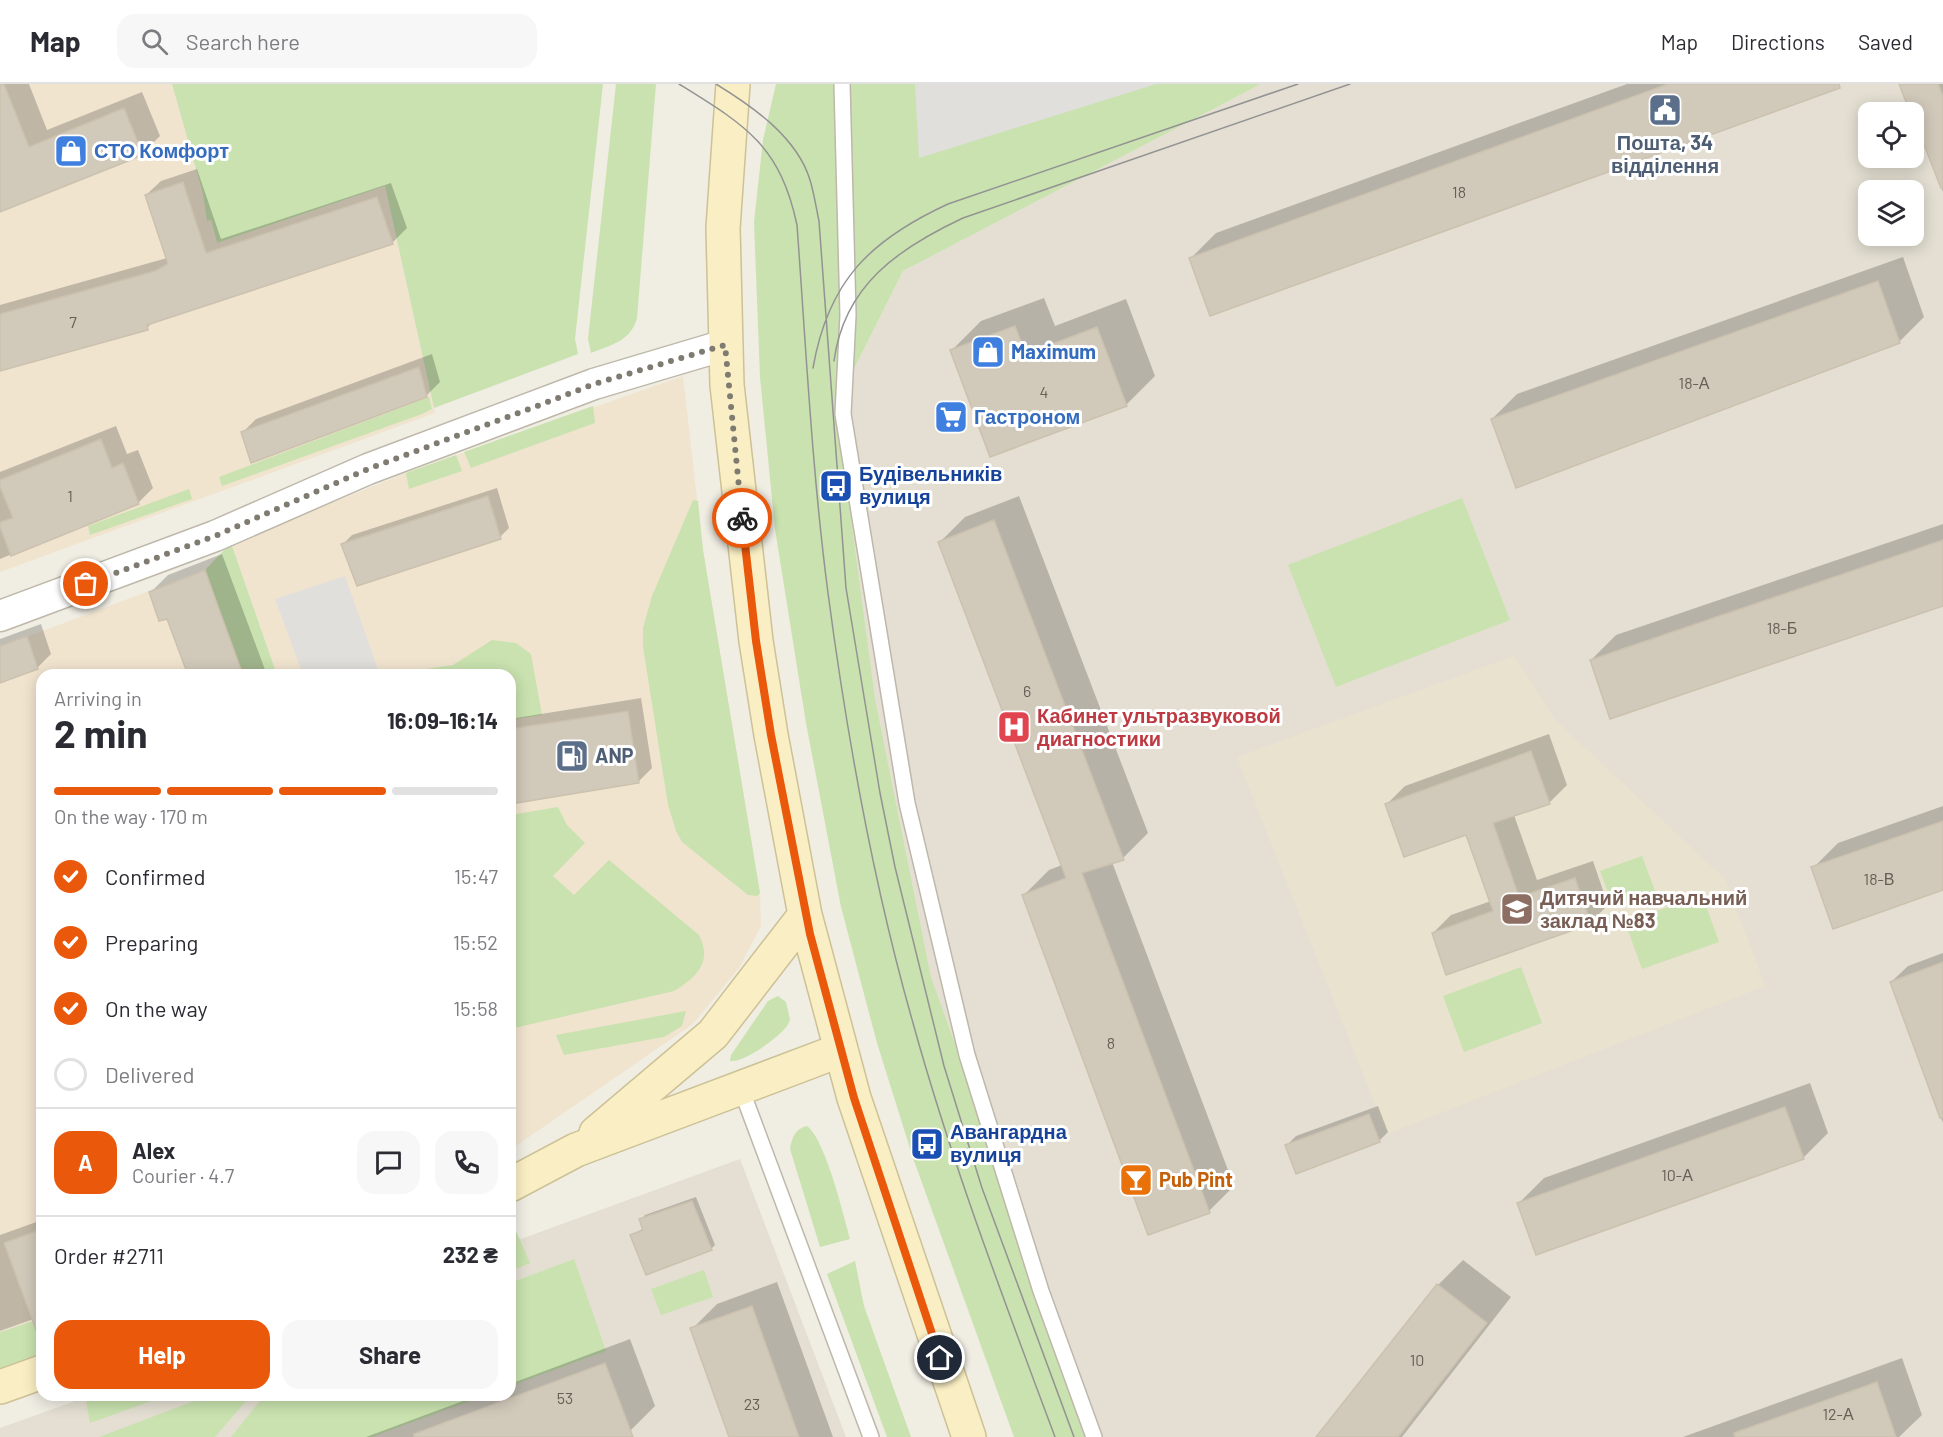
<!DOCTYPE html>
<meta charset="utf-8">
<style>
:root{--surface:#fff;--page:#f7f7f7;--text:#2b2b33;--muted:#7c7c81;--line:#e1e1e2;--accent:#ea580c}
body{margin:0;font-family:Barlow,sans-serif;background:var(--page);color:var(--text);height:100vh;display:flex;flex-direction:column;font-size:22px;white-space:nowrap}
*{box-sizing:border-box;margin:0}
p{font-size:20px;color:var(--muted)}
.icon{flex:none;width:33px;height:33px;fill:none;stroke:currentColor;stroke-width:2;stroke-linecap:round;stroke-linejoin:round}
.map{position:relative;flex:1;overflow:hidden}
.sheet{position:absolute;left:36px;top:585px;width:480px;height:732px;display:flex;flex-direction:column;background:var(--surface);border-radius:18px;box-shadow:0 3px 15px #0003}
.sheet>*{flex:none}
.controls{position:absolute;left:1858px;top:18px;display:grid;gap:12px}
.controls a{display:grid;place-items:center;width:66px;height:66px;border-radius:12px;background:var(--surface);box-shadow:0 3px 15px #0003;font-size:30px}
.pin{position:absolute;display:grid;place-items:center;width:51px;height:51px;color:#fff;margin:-26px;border:3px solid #fff;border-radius:50%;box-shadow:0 2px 6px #0007}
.courier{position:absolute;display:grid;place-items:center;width:60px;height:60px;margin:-30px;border:4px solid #ea580c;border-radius:50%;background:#fff;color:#222;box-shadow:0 2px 8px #0007}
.headline em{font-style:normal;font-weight:700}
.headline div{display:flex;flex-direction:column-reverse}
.headline{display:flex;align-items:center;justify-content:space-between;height:102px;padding:0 18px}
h1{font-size:39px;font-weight:700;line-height:45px}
.bar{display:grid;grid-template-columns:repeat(4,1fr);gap:9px 6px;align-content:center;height:72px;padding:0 18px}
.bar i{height:8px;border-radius:4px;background:var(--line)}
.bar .selected{background:var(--accent)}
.bar p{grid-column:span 4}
.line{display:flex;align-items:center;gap:15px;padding:0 18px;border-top:2px solid var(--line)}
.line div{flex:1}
.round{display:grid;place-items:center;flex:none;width:63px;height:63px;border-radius:18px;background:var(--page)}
ol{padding:0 18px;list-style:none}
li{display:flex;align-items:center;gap:18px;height:66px}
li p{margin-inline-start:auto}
li .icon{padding:6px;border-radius:50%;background:var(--accent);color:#fff;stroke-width:4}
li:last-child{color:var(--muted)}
li i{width:33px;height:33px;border:3px solid var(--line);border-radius:50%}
.action{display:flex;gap:12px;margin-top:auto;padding:12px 18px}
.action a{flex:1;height:69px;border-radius:18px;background:var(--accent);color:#fff;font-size:24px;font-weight:700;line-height:69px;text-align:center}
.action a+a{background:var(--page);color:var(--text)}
header{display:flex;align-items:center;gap:36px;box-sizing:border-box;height:84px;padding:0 30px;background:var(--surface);border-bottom:2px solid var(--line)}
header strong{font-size:28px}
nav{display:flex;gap:33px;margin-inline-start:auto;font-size:21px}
.search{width:420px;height:54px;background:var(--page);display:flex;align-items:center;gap:15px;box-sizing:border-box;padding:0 21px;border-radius:18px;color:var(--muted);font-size:22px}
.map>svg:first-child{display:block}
.residential{fill:#e4dfd2;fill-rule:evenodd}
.commercial{fill:#f1e4cf}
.education{fill:#e9e2ce}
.green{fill:#c9e2af}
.parking{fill:#e1dfdc}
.shadow{fill:#0003}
.building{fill:#d1c9ba;stroke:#cbc1ae;stroke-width:1.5}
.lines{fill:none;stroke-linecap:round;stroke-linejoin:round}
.lane-casing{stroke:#beb8aa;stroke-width:18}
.street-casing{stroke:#beb8aa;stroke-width:33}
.secondary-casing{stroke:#cdc196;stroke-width:36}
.lane{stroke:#fff;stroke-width:15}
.street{stroke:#fff;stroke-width:30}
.secondary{stroke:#faefc4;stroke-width:33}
.tram{stroke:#939393;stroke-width:1.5}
.done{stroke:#7f7b71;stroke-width:6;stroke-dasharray:0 10.8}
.route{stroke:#ea580c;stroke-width:8}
.labels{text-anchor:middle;stroke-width:6;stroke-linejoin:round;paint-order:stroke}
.number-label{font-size:16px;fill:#666056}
.service-label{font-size:20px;font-weight:bold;fill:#4e5e75;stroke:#fff}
.shop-label{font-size:20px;font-weight:bold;fill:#366cbe;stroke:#fff;text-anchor:start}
.transit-label{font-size:20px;font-weight:bold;fill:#164399;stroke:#fff;text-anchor:start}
.health-label{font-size:20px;font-weight:bold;fill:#be3a42;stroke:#fff;text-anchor:start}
.education-label{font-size:20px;font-weight:bold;fill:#785e54;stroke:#fff;text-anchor:start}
.food-label{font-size:20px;font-weight:bold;fill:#c56008;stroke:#fff;text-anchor:start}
</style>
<header>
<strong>Map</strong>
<div class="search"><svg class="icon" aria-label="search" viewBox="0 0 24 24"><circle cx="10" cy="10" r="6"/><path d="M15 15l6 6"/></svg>Search here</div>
<nav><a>Map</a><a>Directions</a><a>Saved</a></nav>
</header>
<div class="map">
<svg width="1943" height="1353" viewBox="0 0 1943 1353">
<rect width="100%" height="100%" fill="#f0ede3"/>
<!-- residential -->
<path class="residential" d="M 1261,0 L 1943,0 L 1943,1353 L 1097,1353 L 931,893 L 875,614 L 836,321 L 903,187 ZM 1869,28 L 1914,28 L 1914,74 L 1869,74 ZM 1869,106 L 1914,106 L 1914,152 L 1869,152 Z
M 740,1075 L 846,1353 L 0,1353 L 0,1344 L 92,1311 L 510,1311 L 510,1159 Z"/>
<!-- commercial -->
<path class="commercial" d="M 0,0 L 172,0 L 217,159 L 385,102 L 435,329 L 0,488 Z
M 683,292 L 703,466 L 760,809 L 761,842 L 739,884 L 693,940 L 510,1066 L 510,591 L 277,591 L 231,459 L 406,389 Z
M 205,486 L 243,591 L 42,591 L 42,1234 L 0,1248 L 0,563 Z"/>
<!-- education -->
<path class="education" d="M 1514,572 L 1555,636 L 1725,795 L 1765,902 L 1387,1050 L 1237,673 Z"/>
<!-- green -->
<path class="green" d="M 172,0 L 603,0 L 575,255 L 578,270 L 434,324 L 385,102 L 217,159 L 211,136 L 207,137 L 203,110 Z
M 616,0 L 656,0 L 637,234 C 631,257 611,261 591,269 L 588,255 Z
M 776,0 L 1261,0 L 903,187 L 836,321 L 875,614 L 931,893 L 1097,1353 L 1014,1353 L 913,1074 L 877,959 L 841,823 L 806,639 L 775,445 L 760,293 L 754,138 L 763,56 Z
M 429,313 L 432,325 L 422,330 L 222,402 L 219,393 Z
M 593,322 L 595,339 L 471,384 L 464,368 Z
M 456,371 L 462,387 L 409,405 L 406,389 Z
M 189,405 L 192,415 L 90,451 L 88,442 Z
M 1462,414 L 1510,536 L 1336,603 L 1288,481 Z
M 693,416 L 698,417 L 703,466 L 760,809 L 757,812 L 748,811 L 723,791 L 682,758 L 676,747 L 668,721 L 643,563 L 643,544 L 652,512 Z
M 231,459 L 277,591 L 243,591 L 205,486 Z
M 492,556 L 516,559 L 531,570 L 542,631 L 510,636 L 510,591 L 385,591 L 453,581 Z
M 558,723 L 567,741 L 585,759 L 553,792 L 574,811 L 609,776 L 699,851 C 713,878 696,894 674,907 L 510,945 L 510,731 Z
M 1642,772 L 1655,807 L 1613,822 L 1600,787 Z
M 1702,811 L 1719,858 L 1642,885 L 1625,838 Z
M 1521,883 L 1542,939 L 1464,968 L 1443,912 Z
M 778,912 L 786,918 L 790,936 L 787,942 C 778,954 744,979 730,977 L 731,971 L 768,917 Z
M 686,927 L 682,942 L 664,953 L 564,971 L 556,951 Z
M 807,1042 C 825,1055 844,1132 850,1155 L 820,1163 L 790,1065 C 792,1053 795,1045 807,1042 Z
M 516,1147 L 530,1179 L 510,1187 L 510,1150 Z
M 574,1175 L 606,1267 L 510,1302 L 510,1199 Z
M 855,1177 L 864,1222 L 911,1353 L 887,1353 L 827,1190 Z
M 704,1186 L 713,1213 L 661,1231 L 651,1205 Z
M 42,1234 L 42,1270 L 0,1285 L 0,1248 Z
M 85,1311 L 168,1311 L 90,1339 Z
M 210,1311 L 251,1311 L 215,1353 L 99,1353 Z
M 265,1311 L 486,1311 L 372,1353 L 231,1353 Z"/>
<!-- parking -->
<path class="parking" d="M 915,0 L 1156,0 L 919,74 Z
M 345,492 L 380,591 L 303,591 L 275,515 Z"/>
<!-- shadow -->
<path class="shadow" d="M 0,0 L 29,0 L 47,46 L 142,8 L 160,52 L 142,70 L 0,122 Z
M 1627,0 L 1829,0 L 1191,174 L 1216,149 Z
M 1901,0 L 1943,0 L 1943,108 L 1914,28 Z
M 197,85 L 221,155 L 391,99 L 407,144 L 392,159 L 154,237 L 147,244 L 0,286 L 0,221 L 167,174 L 146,111 L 161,97 Z
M 1903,173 L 1924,233 L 1899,258 L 1492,335 L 1517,310 Z
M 1044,214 L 1055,242 L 1126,215 L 1155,292 L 1126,321 L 952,266 L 981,237 Z
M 432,270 L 440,298 L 426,312 L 242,349 L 256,335 Z
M 116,342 L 127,370 L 138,366 L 153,404 L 138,419 L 0,475 L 0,388 Z
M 497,404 L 509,444 L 500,453 L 343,460 L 352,451 Z
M 1019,412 L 1148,749 L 1123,774 L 1112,778 L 1234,1102 L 1209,1127 L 1024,811 L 1049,786 L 1062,781 L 940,458 L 965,433 Z
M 1943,440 L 1943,520 L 1591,576 L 1616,551 Z
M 222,470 L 267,591 L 189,591 L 168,534 L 151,508 L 168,491 Z
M 41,540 L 51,570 L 38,583 L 0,597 L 0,555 Z
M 641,614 L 652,684 L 638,698 L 510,718 L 510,635 Z
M 1549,650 L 1567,701 L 1549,719 L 1514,731 L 1537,796 L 1593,777 L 1608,821 L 1590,839 L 1433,849 L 1451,831 L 1491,817 L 1467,749 L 1387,720 L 1405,702 Z
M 1943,722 L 1943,805 L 1813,784 L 1838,759 Z
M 1943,869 L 1943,1039 L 1891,898 L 1908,882 Z
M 1810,999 L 1828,1049 L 1803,1074 L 1519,1119 L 1544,1094 Z
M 1378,1022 L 1388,1048 L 1379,1057 L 1287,1061 L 1296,1052 Z
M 696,1113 L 715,1161 L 711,1165 L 632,1151 L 644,1144 L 641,1136 L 645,1131 Z
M 42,1136 L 42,1232 L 0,1247 L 0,1151 Z
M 1463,1176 L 1511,1213 L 1402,1353 L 1318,1353 L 1438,1201 Z
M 777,1198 L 833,1353 L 730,1353 L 692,1245 L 717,1220 Z
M 630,1255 L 655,1322 L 630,1347 L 614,1353 L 366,1353 L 479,1311 L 510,1311 L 510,1300 Z
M 1902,1274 L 1922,1331 L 1899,1353 L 1683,1353 Z"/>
<!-- building -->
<path class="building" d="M 0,0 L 4,0 L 29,63 L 124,24 L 143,71 L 0,128 Z
M 1668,0 L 1839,0 L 1840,4 L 1210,232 L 1189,174 Z
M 1899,0 L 1938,0 L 1943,12 L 1943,104 L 1941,104 L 1914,35 L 1914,28 L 1910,28 Z
M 183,98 L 206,169 L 377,113 L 393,160 L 147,241 L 148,246 L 0,287 L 0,230 L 155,187 L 168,180 L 145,111 Z
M 1878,197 L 1900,259 L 1516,404 L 1491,335 Z
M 1015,242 L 1026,270 L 1097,243 L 1127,322 L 990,373 L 950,266 Z
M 419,283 L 427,313 L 251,379 L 241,348 Z
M 101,355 L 112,384 L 123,379 L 139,420 L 11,472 L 0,443 L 0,438 L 13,434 L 0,403 L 0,396 Z
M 488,412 L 501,455 L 357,502 L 341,460 Z
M 994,436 L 1124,776 L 1082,789 L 1210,1129 L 1148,1151 L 1022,811 L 1066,794 L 938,458 Z
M 1943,456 L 1943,522 L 1610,635 L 1590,576 Z
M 205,486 L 216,517 L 243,591 L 188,591 L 167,535 L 159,537 L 149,508 Z
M 27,552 L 38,585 L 0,599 L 0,562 Z
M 628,627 L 639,699 L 510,720 L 510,645 Z
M 1531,667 L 1550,720 L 1493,739 L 1519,813 L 1575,794 L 1591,840 L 1446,891 L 1432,849 L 1493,827 L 1466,751 L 1404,773 L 1385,720 Z
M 1943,737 L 1943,806 L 1833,845 L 1811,783 Z
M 1943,878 L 1943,1034 L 1940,1034 L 1890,898 Z
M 1785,1023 L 1804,1075 L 1536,1171 L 1517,1119 Z
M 1369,1030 L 1380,1058 L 1296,1090 L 1285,1061 Z
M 692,1117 L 712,1166 L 646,1191 L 630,1151 L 643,1146 L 639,1135 Z
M 42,1145 L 42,1254 L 39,1254 L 4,1159 Z
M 1437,1200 L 1487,1239 L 1398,1353 L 1316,1353 Z
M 752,1222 L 799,1353 L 729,1353 L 690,1244 Z
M 605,1279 L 633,1353 L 414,1353 L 414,1350 Z
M 1877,1298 L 1896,1353 L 1735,1353 L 1734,1349 Z"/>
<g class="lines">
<defs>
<path id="lane" d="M 842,0 L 848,231 L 843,330 L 907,719 L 967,971 L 1041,1207 L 1094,1353
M 740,1002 L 871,1353"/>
<path id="street" d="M 0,532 L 215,452 L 368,385 L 594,300 L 725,261"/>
<path id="secondary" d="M 733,0 L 723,144 L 727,301 L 756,557 L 771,651 L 805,831 L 854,1014 L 969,1353
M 596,1049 L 713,950 L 805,831
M 510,1101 L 576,1066 L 841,966
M 0,1303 L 42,1288"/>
</defs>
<!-- lane casing -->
<use href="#lane" class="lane-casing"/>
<!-- street casing -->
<use href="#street" class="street-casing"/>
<!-- secondary casing -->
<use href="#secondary" class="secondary-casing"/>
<!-- lane -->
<use href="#lane" class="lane"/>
<!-- street -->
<use href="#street" class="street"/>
<!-- secondary -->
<use href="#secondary" class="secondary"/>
<!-- tram -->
<path class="tram" d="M 679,0 C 745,41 780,61 797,141 C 806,264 812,387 828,509 C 847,653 873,799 913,939 C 952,1080 1004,1216 1055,1353
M 716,0 C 752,22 797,53 810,96 C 814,109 816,123 819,137 L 846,504 L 880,709 L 895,783 L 944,982 L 982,1104 L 1074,1353
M 834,277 C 844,201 899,164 963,134 L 1350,0
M 813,284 C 828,197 870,156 948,120 L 1298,0"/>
</g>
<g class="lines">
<!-- done -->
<path class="done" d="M 86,500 L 215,452 L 368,385 L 553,316 L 594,300 L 725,261 L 742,434"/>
<!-- route -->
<path class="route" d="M 742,434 L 756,557 L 771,651 L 810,850 L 854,1014 L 940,1274"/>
</g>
<!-- icons -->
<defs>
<symbol id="civic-square" viewBox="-11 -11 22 22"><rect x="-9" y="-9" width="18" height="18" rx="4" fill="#5c6f8a" stroke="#fff"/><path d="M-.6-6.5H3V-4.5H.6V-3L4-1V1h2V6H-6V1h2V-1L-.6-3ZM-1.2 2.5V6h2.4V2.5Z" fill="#fff"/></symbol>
<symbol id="shop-square" viewBox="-11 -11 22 22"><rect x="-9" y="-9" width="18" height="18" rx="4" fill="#3f7fe0" stroke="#fff"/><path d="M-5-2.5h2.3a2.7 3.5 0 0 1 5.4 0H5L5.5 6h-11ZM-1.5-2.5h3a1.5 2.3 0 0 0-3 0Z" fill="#fff"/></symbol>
<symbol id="supermarket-square" viewBox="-11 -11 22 22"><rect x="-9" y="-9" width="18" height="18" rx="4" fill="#3f7fe0" stroke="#fff"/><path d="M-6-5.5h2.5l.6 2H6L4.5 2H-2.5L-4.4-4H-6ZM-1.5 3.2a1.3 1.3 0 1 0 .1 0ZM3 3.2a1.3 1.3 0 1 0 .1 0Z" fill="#fff"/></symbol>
<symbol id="bus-square" viewBox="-11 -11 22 22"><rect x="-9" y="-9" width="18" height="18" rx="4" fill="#1a4fb4" stroke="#fff"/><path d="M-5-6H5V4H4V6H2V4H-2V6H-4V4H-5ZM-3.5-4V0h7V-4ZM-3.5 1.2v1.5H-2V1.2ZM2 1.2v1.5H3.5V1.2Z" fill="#fff"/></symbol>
<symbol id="hospital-square" viewBox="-11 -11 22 22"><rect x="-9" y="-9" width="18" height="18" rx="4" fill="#e0444e" stroke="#fff"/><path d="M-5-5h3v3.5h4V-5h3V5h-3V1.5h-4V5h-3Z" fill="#fff"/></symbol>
<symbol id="fuel-square" viewBox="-11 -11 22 22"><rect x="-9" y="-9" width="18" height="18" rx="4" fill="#5c6f8a" stroke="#fff"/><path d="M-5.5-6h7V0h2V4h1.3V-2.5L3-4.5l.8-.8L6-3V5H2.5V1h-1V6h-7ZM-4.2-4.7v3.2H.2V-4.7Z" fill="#fff"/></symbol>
<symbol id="school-square" viewBox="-11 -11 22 22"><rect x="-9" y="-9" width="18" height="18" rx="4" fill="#8d6e63" stroke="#fff"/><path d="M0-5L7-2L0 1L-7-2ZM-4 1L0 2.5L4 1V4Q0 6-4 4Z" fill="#fff"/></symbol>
<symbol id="bar-square" viewBox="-11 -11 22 22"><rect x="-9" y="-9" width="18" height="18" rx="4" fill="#e8710a" stroke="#fff"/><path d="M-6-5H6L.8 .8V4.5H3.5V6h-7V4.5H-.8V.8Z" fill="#fff"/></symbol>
</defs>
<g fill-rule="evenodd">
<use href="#civic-square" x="1646" y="7" width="38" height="38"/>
<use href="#shop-square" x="52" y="48" width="38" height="38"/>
<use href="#shop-square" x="969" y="249" width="38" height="38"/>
<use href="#supermarket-square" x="932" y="314" width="38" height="38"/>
<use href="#bus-square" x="817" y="383" width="38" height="38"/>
<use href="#hospital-square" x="995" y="624" width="38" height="38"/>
<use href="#fuel-square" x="553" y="653" width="38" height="38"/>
<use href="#school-square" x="1498" y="806" width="38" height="38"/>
<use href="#bus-square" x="908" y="1041" width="38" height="38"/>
<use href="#bar-square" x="1117" y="1077" width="38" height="38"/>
</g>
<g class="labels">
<!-- number labels -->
<g class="number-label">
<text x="1459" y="114">18</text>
<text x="73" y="244">7</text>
<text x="1694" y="305">18-А</text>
<text x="1044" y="314">4</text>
<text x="70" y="418">1</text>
<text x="1782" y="550">18-Б</text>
<text x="1027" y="613">6</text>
<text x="1879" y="801">18-В</text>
<text x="1111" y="965">8</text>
<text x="1677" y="1097">10-А</text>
<text x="1417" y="1282">10</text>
<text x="565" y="1320">53</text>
<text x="752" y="1326">23</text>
<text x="1838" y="1336">12-А</text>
</g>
<!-- service labels -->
<g class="service-label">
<text x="1665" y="66">Пошта, 34<tspan x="1665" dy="23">відділення</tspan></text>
<text x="595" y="679" text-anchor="start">ANP</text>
</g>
<!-- shop labels -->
<g class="shop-label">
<text x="94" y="74">СТО Комфорт</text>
<text x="1011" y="275">Maximum</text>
<text x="974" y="340">Гастроном</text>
</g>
<!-- transit labels -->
<g class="transit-label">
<text x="859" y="397">Будівельників<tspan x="859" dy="23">вулиця</tspan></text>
<text x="950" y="1055">Авангардна<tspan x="950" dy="23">вулиця</tspan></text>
</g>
<!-- health labels -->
<g class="health-label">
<text x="1037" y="639">Кабинет ультразвуковой<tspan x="1037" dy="23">диагностики</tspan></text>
</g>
<!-- education labels -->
<g class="education-label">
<text x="1540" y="821">Дитячий навчальний<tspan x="1540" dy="23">заклад №83</tspan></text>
</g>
<!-- food labels -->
<g class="food-label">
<text x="1159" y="1103">Pub Pint</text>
</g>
</g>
</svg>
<div class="controls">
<a><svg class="icon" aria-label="locate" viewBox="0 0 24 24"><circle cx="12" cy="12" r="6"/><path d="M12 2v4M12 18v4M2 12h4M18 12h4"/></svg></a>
<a><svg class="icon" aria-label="layers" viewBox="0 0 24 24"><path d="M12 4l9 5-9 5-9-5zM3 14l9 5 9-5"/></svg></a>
</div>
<div class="pin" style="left:86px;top:500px;background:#ea580c"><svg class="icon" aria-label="bag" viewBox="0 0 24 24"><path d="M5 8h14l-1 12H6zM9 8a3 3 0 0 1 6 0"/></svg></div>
<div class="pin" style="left:940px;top:1274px;background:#1f2937"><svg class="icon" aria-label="home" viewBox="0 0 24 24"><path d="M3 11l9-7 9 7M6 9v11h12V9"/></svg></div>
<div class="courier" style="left:742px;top:434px"><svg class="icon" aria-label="bike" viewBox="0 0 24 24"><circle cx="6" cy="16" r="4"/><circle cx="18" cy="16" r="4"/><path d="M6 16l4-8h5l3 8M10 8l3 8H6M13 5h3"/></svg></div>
<section class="sheet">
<div class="headline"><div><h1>2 min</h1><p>Arriving in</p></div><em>16:09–16:14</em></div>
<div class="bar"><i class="selected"></i><i class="selected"></i><i class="selected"></i><i></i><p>On the way · 170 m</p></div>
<ol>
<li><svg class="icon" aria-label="check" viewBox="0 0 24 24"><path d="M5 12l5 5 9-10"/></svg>Confirmed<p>15:47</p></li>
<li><svg class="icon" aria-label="check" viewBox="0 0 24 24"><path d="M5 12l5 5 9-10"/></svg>Preparing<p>15:52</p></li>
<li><svg class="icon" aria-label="check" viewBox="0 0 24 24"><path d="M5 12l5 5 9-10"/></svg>On the way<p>15:58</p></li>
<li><i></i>Delivered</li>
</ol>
<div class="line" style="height:108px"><b class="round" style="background:var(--accent);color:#fff">A</b><div><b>Alex</b><p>Courier · 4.7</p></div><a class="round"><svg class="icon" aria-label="chat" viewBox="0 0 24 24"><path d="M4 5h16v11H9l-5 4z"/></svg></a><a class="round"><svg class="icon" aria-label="phone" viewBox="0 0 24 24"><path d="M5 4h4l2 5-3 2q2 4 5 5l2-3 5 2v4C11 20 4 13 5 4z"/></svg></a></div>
<div class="line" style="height:78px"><div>Order #2711</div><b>232 ₴</b></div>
<div class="action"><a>Help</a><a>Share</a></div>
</section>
</div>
